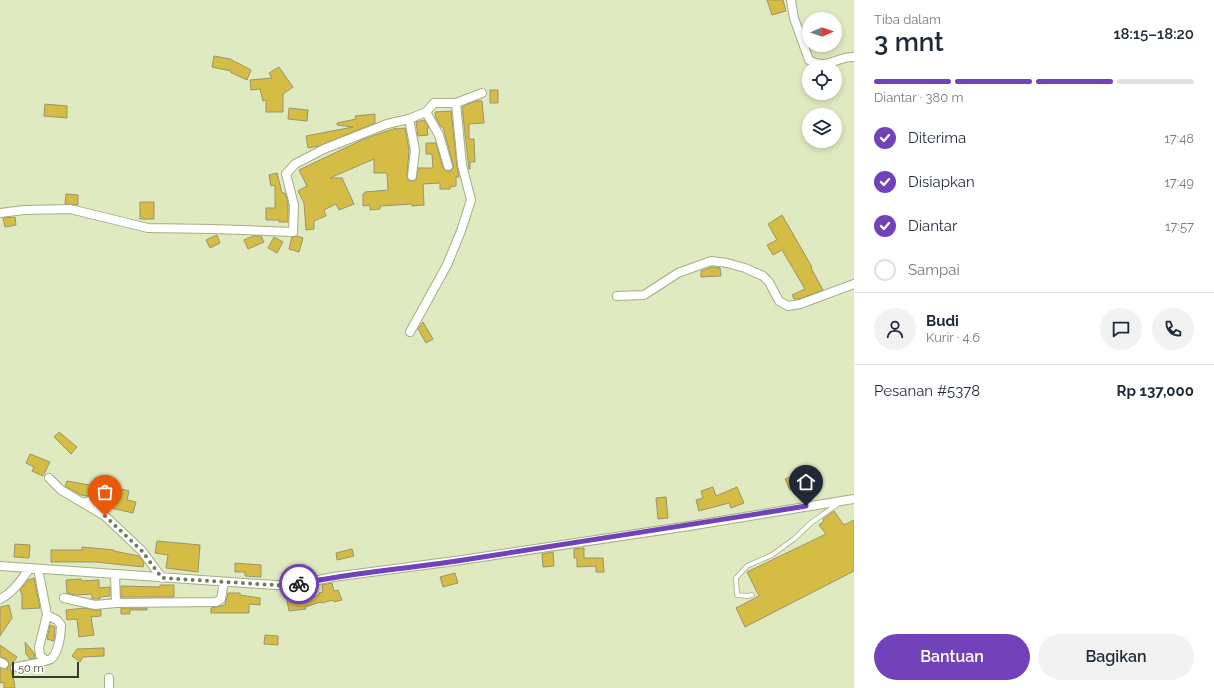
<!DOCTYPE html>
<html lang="id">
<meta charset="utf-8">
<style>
:root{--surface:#fff;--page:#f2f2f3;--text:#1f2937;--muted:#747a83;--line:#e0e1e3;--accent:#7242ba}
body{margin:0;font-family:Raleway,sans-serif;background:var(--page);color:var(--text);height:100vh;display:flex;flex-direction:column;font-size:15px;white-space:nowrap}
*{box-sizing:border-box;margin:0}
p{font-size:13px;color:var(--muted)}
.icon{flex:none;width:22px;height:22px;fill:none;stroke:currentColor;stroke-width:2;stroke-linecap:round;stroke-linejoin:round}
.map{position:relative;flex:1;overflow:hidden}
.side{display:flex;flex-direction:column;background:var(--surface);width:360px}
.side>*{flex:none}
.needle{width:26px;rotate:88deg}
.controls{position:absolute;left:802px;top:12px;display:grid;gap:8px}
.controls a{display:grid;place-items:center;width:40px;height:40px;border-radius:50%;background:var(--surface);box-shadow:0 2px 6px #0003;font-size:20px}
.scale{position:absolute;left:12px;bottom:10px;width:67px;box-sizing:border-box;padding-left:4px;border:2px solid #393c2c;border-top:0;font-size:11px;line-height:14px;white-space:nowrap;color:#393c2c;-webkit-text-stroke:3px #fff;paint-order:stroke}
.pin{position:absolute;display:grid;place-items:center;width:34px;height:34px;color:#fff;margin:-41px -17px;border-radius:50% 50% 50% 0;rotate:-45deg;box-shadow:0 0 4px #0007}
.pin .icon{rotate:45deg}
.courier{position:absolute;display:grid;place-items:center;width:40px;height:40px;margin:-20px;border:3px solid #7242ba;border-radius:50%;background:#fff;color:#222;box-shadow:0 1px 5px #0007}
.summary em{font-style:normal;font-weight:600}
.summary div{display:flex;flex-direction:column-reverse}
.summary{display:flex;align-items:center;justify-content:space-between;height:68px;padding:0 20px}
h1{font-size:26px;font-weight:600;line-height:30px}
.bar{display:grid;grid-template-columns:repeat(4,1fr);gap:6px 4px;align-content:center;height:48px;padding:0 20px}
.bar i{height:5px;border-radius:3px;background:var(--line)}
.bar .selected{background:var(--accent)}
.bar p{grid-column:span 4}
.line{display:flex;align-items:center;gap:10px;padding:0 20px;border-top:1px solid var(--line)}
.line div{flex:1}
.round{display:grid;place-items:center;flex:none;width:42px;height:42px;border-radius:21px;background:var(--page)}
ol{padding:0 20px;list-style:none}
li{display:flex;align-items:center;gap:12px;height:44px}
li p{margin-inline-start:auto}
li .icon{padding:4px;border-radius:50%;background:var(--accent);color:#fff;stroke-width:4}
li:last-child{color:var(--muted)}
li i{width:22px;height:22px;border:2px solid var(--line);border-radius:50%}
.primary-button{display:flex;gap:8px;margin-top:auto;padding:8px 20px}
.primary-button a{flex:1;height:46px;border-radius:24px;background:var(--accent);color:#fff;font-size:16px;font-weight:600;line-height:46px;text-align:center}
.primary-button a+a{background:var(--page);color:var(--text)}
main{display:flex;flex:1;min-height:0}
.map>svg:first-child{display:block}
.building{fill:#d5bd45;stroke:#9b936c}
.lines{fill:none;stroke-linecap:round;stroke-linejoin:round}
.lane-casing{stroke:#a4ad85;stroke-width:5.5}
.street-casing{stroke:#a4ad85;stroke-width:10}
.lane{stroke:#fff;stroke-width:4}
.street{stroke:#fff;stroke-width:8}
.done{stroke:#737960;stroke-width:4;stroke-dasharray:0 7.2}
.route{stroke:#7242ba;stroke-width:5}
</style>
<main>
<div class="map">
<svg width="854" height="688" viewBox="0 0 854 688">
<rect width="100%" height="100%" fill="#e0eac0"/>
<!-- building -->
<path class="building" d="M 767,0 L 783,0 L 786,11 L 772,15 Z
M 214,56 L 230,59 L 251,70 L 247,80 L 230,72 L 231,71 L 212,67 Z
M 279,67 L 293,87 L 283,94 L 283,112 L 266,112 L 266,100 L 263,101 L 260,89 L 251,90 L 250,80 L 272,78 L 269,73 Z
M 490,90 L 498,90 L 498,103 L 490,103 Z
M 475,101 L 482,101 L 484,123 L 469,124 L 469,139 L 474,139 L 475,162 L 470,162 L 470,169 L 469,169 L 462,107 Z
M 45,104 L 67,106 L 67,118 L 44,116 Z
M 289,108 L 308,110 L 307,121 L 288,119 Z
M 451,111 L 457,166 L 459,177 L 456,177 L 456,186 L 450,187 L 450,189 L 440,189 L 440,183 L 423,184 L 424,205 L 412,206 L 412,204 L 380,206 L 380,209 L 370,210 L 370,205 L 363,206 L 363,194 L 365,194 L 365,192 L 388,190 L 387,173 L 374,173 L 374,159 L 330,178 L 342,178 L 354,204 L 339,210 L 336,204 L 324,210 L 326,216 L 314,221 L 314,229 L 306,230 L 304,203 L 298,191 L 307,186 L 299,170 L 364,139 L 396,128 L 396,129 L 405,128 L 409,150 L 407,175 L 408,180 L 412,181 L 416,180 L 418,168 L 433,168 L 432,154 L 426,154 L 426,143 L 436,143 L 443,168 L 446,171 L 450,171 L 453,168 L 453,164 L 443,127 L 441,127 L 436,118 L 435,112 Z
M 375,114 L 375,123 L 319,146 L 308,148 L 306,136 L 353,127 L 337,125 L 337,123 L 356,119 L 355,116 Z
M 424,120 L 429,128 L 427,128 L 428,135 L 418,136 L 416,122 Z
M 277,173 L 282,193 L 285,193 L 288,202 L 288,222 L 279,222 L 279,220 L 266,220 L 266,208 L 275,208 L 275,185 L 271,186 L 269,175 Z
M 66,194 L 78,195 L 78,205 L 65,204 Z
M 140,202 L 154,202 L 154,219 L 140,219 Z
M 782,215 L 812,267 L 811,268 L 823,290 L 799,299 L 794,299 L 792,295 L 805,289 L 782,250 L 773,255 L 767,245 L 777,240 L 768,224 Z
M 15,217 L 16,225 L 5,227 L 3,218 Z
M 217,235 L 220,243 L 210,248 L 206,240 Z
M 253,236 L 261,236 L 264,242 L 248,249 L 244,240 Z
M 297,236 L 303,238 L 299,252 L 289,249 L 292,237 Z
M 274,237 L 283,242 L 277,253 L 268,248 Z
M 712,267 L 720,268 L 721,276 L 701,277 L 701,271 Z
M 423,322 L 433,339 L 426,343 L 418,329 Z
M 59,432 L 77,447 L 71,454 L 54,437 Z
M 30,454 L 50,462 L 43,476 L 32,471 L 34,467 L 26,463 Z
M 794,475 L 799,486 L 790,490 L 785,479 Z
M 67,481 L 95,486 L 93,494 L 86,496 L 81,495 L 65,486 Z
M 713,487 L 716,496 L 737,487 L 744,503 L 731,508 L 729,503 L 699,511 L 696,500 L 703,498 L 701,491 Z
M 122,489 L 129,491 L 127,500 L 136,502 L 133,513 L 111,508 L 113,499 L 120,499 Z
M 666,497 L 668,518 L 658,519 L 656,498 Z
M 834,511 L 844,525 L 854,520 L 854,571 L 745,627 L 736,608 L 759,596 L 747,572 L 826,534 L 819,525 L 824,521 L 823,519 Z
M 157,541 L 200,545 L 198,572 L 166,568 L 168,555 L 155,553 Z
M 15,544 L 30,545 L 29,558 L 14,557 Z
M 82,547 L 114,550 L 114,551 L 139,556 L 144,563 L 143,567 L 96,562 L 51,562 L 51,550 L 82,550 Z
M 584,548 L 584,558 L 603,558 L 604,572 L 596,572 L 596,566 L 577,567 L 577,558 L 574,558 L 574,549 Z
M 352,549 L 354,556 L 337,560 L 336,553 Z
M 553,552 L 554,566 L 543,567 L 542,554 Z
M 235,563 L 261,565 L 261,577 L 245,576 L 245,572 L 235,572 Z
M 305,565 L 306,574 L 293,576 L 292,567 Z
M 455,573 L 458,583 L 443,587 L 440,577 Z
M 34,578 L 40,608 L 22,609 L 22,595 L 20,590 L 28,580 Z
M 81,579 L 82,581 L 99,580 L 99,588 L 110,587 L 110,596 L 100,597 L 100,599 L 92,599 L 92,594 L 76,595 L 67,593 L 66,580 Z
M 332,583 L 334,591 L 338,590 L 342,600 L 334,602 L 333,600 L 321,603 L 321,602 L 305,607 L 306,609 L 289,611 L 287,600 L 304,597 L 304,600 L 319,595 L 319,593 L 323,592 L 322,585 Z
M 160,585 L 174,585 L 174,597 L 121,597 L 121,586 L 160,587 Z
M 228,593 L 240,593 L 240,595 L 260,598 L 260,605 L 249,604 L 249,613 L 211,613 L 211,608 L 225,605 Z
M 9,605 L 12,618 L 0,636 L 0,607 Z
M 85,608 L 94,610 L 101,610 L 101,616 L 91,617 L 94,635 L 79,637 L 77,619 L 67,620 L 66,610 Z
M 121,608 L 147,608 L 147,610 L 130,610 L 130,614 L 121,614 Z
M 50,625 L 55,627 L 54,641 L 47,639 Z
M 265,635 L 278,636 L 278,645 L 264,644 Z
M 25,642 L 34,653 L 35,658 L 30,659 L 26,654 Z
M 0,645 L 17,657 L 10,667 L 14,681 L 15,688 L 4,688 L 4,682 L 0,683 L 0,668 L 7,669 L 9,664 L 7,659 L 0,657 Z
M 104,648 L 104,656 L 83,657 L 80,662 L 72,656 L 77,649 Z"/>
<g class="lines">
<defs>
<path id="lane" d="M 752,595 L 747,596 L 737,595 L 736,578 L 747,566 L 772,555 L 794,539 L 812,522 L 838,504"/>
<path id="street" d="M 791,0 L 794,18 L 809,60 C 826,71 837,56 854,57
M 426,112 L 439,135 L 448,166
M 409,119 L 415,150 L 412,176
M 0,213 L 24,210 L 70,209 L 148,228 L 213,229 L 293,232 L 294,205 L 286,174 L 295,164 L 324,149 L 387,124 L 409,119 L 426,112 L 434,103 L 456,103 L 482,93
M 617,296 L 644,295 L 678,273 L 711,261 L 727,263 L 745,268 L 763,276 L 769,282 L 779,301 L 788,306 L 800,304 L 854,284
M 410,332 L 447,265 L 461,231 L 471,200 L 462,165 L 456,103
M 49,478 L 61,490 L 105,516 L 142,551 L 162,578
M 83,503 L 113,493
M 0,566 L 290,586 L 333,577 L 455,561 L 689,526 L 854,499
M 115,575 L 116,603
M 64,598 L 95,605 L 116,603 L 216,602 L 221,599 L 224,582
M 0,599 C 13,593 21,580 30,568
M 45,660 L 40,655 L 39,647 L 47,615
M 0,662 L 4,664
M 17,667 C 22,666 48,661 51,659 C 59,652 61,634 61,625 L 57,620 L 47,615 L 38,569
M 109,678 L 109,688"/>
</defs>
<!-- lane casing -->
<use href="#lane" class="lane-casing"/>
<!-- street casing -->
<use href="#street" class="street-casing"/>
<!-- lane -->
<use href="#lane" class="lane"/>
<!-- street -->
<use href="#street" class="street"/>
</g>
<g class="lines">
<!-- done -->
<path class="done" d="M 105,516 L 142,551 L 162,578 L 290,586 L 299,584"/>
<!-- route -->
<path class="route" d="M 299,584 C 351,573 404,569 457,561 C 574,543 690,525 806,506"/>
</g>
</svg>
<div class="controls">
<a><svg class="needle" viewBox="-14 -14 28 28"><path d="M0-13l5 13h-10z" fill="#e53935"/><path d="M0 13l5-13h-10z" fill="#747a83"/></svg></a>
<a><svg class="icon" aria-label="locate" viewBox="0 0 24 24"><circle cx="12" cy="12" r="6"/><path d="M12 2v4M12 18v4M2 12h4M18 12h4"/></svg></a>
<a><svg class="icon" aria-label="layers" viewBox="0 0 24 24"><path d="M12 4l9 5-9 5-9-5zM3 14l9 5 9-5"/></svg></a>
</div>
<div class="scale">50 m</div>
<div class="pin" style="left:105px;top:516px;background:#ea580c"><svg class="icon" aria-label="bag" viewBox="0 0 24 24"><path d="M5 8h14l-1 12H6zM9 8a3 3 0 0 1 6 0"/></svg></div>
<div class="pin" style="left:806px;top:506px;background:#1f2937"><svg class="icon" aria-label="home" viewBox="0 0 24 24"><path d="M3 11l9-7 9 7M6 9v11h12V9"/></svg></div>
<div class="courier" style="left:299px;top:584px"><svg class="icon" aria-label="bike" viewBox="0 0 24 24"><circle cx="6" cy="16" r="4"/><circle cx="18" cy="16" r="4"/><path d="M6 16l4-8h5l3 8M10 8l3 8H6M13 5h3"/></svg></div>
</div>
<section class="side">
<div class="summary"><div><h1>3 mnt</h1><p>Tiba dalam</p></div><em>18:15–18:20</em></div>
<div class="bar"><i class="selected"></i><i class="selected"></i><i class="selected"></i><i></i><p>Diantar · 380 m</p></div>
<ol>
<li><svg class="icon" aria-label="check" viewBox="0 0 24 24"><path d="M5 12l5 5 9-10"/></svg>Diterima<p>17:48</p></li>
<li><svg class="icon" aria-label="check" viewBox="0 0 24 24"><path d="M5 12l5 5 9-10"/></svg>Disiapkan<p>17:49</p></li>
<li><svg class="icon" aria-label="check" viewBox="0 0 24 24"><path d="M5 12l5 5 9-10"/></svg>Diantar<p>17:57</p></li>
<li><i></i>Sampai</li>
</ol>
<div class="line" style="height:72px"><a class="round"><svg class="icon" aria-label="person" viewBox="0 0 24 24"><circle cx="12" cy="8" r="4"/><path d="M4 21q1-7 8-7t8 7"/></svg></a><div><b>Budi</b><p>Kurir · 4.6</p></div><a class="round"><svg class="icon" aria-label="chat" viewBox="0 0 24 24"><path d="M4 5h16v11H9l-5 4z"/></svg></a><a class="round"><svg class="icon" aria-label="phone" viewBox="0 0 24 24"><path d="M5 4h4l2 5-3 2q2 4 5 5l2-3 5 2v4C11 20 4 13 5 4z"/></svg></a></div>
<div class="line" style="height:52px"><div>Pesanan #5378</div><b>Rp 137,000</b></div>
<div class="primary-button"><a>Bantuan</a><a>Bagikan</a></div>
</section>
</main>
